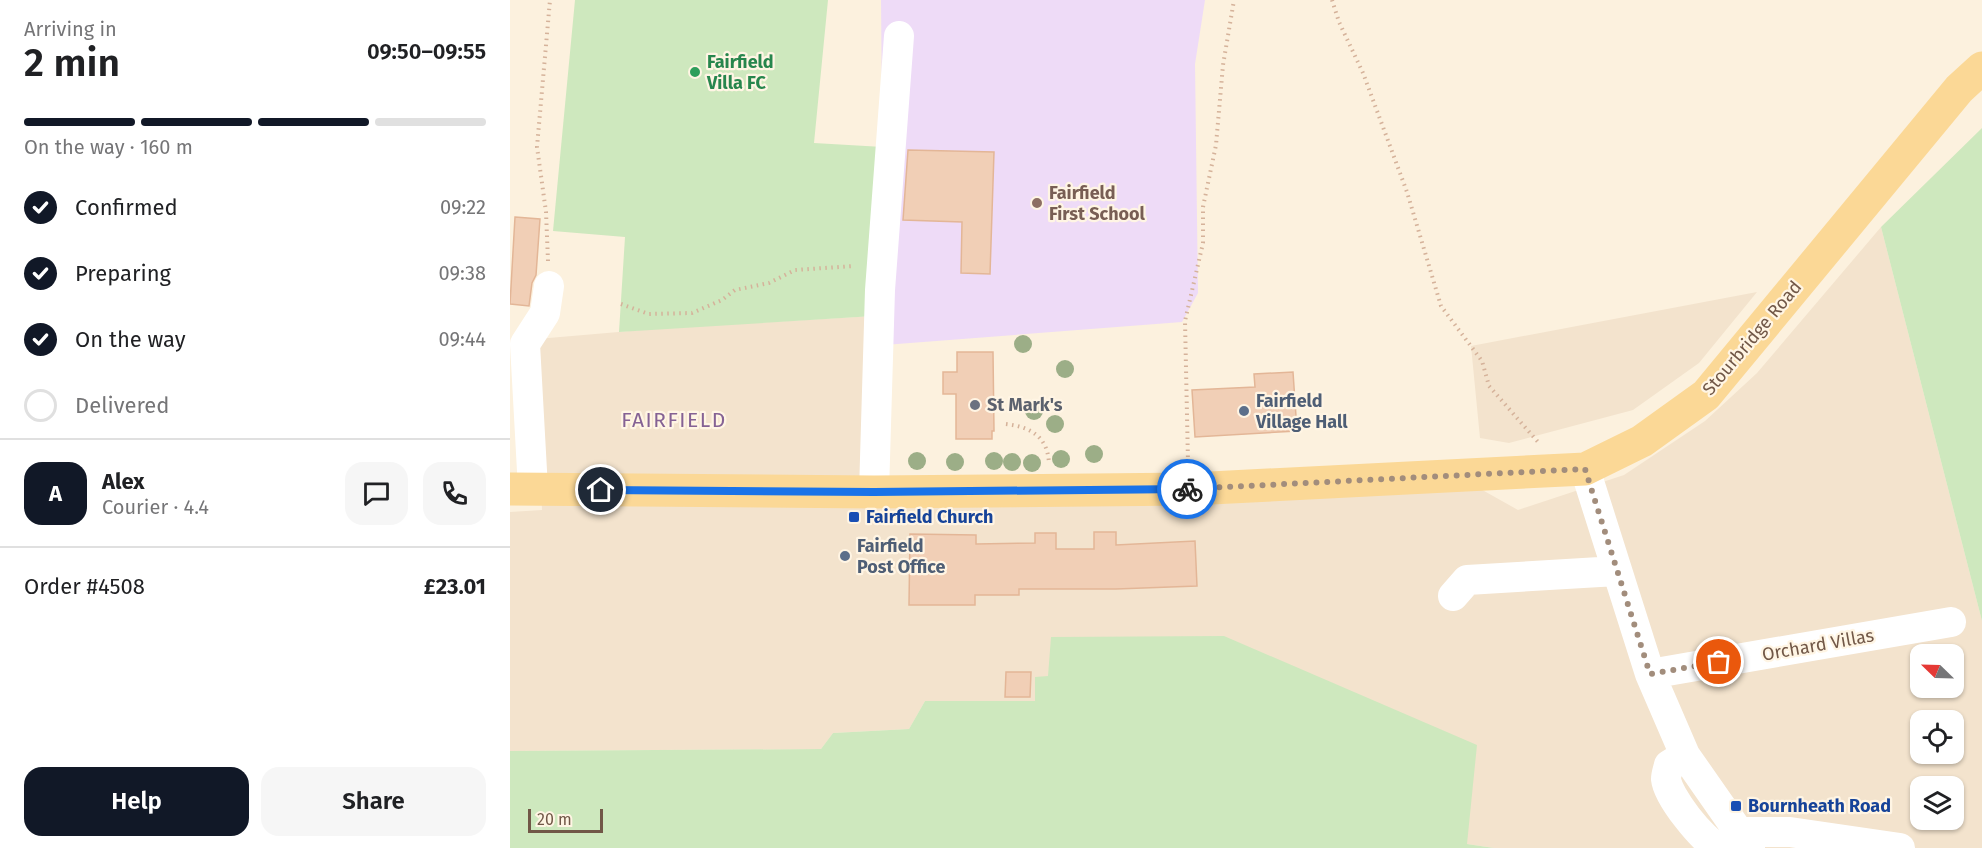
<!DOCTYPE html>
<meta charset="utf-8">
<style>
:root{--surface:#fff;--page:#f6f6f6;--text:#202124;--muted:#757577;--line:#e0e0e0;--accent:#111827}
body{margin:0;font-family:"Fira Sans",sans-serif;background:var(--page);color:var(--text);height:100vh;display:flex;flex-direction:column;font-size:22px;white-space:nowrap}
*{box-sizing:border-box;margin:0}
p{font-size:20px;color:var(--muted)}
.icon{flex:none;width:33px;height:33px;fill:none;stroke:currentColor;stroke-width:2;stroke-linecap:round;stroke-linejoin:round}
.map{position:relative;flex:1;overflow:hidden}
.details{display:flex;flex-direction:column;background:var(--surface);width:510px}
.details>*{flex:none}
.needle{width:39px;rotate:293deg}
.tools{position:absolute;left:1400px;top:644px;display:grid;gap:12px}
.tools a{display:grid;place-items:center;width:54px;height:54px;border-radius:12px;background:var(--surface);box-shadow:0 2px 4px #0004;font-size:30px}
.scale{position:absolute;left:18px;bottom:15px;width:75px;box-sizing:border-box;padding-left:6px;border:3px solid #715747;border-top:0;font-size:16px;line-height:21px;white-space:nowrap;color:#715747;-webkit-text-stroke:4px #fff5e4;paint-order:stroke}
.pin{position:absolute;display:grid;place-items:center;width:51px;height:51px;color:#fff;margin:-26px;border:3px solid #fff;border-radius:50%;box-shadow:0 2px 6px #0007}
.courier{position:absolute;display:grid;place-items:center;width:60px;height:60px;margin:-30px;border:4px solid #1a73e8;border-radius:50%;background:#fff;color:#222;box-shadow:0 2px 8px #0007}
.overview em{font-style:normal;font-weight:600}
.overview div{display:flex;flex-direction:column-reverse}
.overview{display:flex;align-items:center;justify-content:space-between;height:102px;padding:0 24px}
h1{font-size:39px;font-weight:600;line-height:45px}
.bar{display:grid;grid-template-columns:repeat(4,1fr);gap:9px 6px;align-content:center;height:72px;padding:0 24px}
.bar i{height:8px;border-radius:4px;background:var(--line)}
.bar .on{background:var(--accent)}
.bar p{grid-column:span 4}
.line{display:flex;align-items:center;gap:15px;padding:0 24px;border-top:2px solid var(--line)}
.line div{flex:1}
.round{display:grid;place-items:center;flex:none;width:63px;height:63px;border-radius:18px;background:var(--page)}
ol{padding:0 24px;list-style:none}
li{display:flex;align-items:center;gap:18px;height:66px}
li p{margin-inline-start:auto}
li .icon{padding:6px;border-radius:50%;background:var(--accent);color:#fff;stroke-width:4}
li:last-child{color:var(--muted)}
li i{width:33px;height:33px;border:3px solid var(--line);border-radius:50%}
.action{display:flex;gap:12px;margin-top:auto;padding:12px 24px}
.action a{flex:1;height:69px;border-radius:18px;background:var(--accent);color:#fff;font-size:24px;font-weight:600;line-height:69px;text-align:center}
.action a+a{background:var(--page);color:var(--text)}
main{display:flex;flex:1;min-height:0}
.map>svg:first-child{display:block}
.residential{fill:#f3e3cd;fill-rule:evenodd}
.education{fill:#eedbf7}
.green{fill:#cee8be}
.building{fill:#f1cfb6;stroke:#e3b697;stroke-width:1.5}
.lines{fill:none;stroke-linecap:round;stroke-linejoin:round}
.path{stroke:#d5b29a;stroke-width:4;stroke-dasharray:1.5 4.5;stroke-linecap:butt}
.minor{stroke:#fff;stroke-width:30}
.major{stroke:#fbd896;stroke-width:33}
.tree{fill:#9cae87}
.done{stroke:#a28d7c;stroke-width:6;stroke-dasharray:0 10.8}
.route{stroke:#1a73e8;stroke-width:8}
.leisure-dot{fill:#2e9e5b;stroke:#fff5e4;stroke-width:2}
.education-dot{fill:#8d6e63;stroke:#fff5e4;stroke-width:2}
.worship-dot{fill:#6b7280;stroke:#fff5e4;stroke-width:2}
.service-dot{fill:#5c6f8a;stroke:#fff5e4;stroke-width:2}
.transit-dot{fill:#1a4fb4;stroke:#fff5e4;stroke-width:2}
.labels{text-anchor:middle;stroke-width:4.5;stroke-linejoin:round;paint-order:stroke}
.leisure-label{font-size:18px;font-weight:bold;fill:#27864d;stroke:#fff5e4;text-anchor:start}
.education-label{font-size:18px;font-weight:bold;fill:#785e54;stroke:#fff5e4;text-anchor:start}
.street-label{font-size:18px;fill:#715747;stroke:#fff5e4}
.service-label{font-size:18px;font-weight:bold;fill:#4e5e75;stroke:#fff5e4;text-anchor:start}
.worship-label{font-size:18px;font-weight:bold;fill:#5b616d;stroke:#fff5e4;text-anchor:start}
.transit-label{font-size:18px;font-weight:bold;fill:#164399;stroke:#fff5e4;text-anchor:start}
.quarter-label{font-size:21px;letter-spacing:1.5px;fill:#856294;stroke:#fff5e4}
</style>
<main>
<section class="details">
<div class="overview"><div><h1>2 min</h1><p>Arriving in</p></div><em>09:50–09:55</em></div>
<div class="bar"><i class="on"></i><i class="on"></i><i class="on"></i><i></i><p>On the way · 160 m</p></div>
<ol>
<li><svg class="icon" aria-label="check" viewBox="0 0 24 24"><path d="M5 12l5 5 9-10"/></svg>Confirmed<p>09:22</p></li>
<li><svg class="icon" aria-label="check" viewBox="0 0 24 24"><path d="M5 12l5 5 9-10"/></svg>Preparing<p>09:38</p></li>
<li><svg class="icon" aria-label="check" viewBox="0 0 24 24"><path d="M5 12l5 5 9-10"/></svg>On the way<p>09:44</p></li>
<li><i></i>Delivered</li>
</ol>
<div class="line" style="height:108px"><b class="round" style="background:var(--accent);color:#fff">A</b><div><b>Alex</b><p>Courier · 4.4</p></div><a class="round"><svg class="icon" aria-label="chat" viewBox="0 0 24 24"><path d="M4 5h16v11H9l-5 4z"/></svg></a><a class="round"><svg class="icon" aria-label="phone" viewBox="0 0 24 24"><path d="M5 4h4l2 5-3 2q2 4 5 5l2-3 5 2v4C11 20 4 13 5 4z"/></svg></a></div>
<div class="line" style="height:78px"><div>Order #4508</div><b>£23.01</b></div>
<div class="action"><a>Help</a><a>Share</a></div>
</section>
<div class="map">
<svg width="1472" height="848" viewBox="0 0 1472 848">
<rect width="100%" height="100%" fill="#fcf1de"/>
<!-- residential -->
<path class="residential" d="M 1371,227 L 1472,621 L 1472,848 L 984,848 L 957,844 L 538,676 L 525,701 L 415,701 L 399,729 L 323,733 L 311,749 L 0,751 L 0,512 L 32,510 L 27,339 L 155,328 L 364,316 L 368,503 L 967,487 L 1008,510 L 1114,475 L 1195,421 L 1247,373 ZM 1410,654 L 1443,654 L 1443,687 L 1410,687 ZM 1410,720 L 1443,720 L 1443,753 L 1410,753 ZM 1410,786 L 1443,786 L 1443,819 L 1410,819 Z
M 1247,292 L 1189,363 L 1123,410 L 999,443 L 970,438 L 961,346 Z"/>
<!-- education -->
<path class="education" d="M 371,0 L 695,0 L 685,64 L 688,293 L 672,322 L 374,345 Z"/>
<!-- green -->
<path class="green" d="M 65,0 L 318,0 L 304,143 L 373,147 L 364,316 L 109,332 L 115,237 L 43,231 Z
M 1472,128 L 1472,621 L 1371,227 Z
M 714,636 L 967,745 L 957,844 L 984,848 L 0,848 L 0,751 L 311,749 L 323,733 L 399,729 L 415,701 L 525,701 L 525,677 L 538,676 L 541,637 Z"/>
<!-- building -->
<path class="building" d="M 398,150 L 484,152 L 480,274 L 451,273 L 452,222 L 393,220 Z
M 5,217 L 30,219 L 26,275 L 22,283 L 19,306 L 0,304 Z
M 447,352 L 483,352 L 484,431 L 482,431 L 482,439 L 446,439 L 446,394 L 433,394 L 433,372 L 447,372 Z
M 783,372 L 787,431 L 685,437 L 682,390 L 745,387 L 744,374 Z
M 584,532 L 606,532 L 606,545 L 685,541 L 687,586 L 606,589 L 509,589 L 509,595 L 465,595 L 465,605 L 399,605 L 400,534 L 466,535 L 466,544 L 525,543 L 525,533 L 546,533 L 546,549 L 584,549 Z
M 496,672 L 521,672 L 520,697 L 495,697 Z"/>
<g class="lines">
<!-- path -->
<path class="path" d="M 822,0 L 829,22 L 853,73 L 897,192 L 931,306 L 972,361 L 979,386 L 1028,442
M 38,261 L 36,212 L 27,147 L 40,0
M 111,304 L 139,314 L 182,313 L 212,300 L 225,290 L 259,283 L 285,270 L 344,266
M 496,424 C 521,427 538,437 539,464
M 678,463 L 675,321 L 693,243 L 693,207 L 706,145 L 713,65 L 724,0"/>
<!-- minor -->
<path class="minor" d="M 1075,469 L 1140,674 L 1175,755 L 1240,848
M 23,489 L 15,344 L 35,313 L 39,286
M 364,492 L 370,290 L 389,36
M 943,596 L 957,580 L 1107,571
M 1140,674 L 1441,622
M 1175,755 L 1159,765 C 1158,769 1156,775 1156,779 C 1158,797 1193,841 1209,848
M 1231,832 L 1280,832 L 1390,848"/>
<!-- major -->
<path class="major" d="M 0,489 L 364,492 L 681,489 L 1075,469 L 1132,441 L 1196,395 L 1449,89 L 1472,68"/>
</g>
<!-- trees -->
<g class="tree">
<circle cx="513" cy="344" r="9"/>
<circle cx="555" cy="369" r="9"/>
<circle cx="524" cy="411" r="9"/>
<circle cx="545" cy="424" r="9"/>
<circle cx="584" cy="454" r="9"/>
<circle cx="551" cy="459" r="9"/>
<circle cx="407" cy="461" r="9"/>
<circle cx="484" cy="461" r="9"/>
<circle cx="445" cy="462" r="9"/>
<circle cx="502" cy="462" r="9"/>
<circle cx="522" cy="463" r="9"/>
</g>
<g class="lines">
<!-- done -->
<path class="done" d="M 677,489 L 1075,469 L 1140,674 L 1209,662"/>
<!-- route -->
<path class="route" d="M 91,490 L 364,492 L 677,489"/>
</g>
<!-- markers -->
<circle class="leisure-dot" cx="185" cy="72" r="6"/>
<circle class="education-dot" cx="527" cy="203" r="6"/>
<circle class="worship-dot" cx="465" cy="405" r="6"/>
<g class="service-dot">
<circle cx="734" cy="411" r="6"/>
<circle cx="335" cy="556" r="6"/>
</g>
<g class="transit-dot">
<rect x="338" y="511" width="12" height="12" rx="3"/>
<rect x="1220" y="800" width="12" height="12" rx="3"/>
</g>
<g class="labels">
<!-- leisure labels -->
<g class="leisure-label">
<text x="197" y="68">Fairfield<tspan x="197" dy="21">Villa FC</tspan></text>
</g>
<!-- education labels -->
<g class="education-label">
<text x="539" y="199">Fairfield<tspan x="539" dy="21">First School</tspan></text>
</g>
<!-- street labels -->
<g class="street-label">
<text transform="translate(1242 338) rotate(-50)" y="6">Stourbridge Road</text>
<text transform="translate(1308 645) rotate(-10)" y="6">Orchard Villas</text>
</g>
<!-- service labels -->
<g class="service-label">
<text x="746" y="407">Fairfield<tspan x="746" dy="21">Village Hall</tspan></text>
<text x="347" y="552">Fairfield<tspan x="347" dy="21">Post Office</tspan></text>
</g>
<!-- worship labels -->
<g class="worship-label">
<text x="477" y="411">St Mark's</text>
</g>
<!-- transit labels -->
<g class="transit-label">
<text x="356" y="523">Fairfield Church</text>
<text x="1238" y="812">Bournheath Road</text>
</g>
<!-- quarter labels -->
<g class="quarter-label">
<text x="164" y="427">FAIRFIELD</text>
</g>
</g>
</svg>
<div class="tools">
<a><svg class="needle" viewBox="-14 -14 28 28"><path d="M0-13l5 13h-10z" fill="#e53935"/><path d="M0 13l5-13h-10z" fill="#757577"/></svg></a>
<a><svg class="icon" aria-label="locate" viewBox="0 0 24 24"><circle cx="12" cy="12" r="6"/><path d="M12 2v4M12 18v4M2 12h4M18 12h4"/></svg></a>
<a><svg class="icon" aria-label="layers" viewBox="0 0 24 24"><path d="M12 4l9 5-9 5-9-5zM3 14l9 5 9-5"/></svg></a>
</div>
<div class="scale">20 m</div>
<div class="pin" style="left:1209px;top:662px;background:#ea580c"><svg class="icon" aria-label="bag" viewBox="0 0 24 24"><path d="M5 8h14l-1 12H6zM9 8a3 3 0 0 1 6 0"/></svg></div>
<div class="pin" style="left:91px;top:490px;background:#1f2937"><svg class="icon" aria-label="home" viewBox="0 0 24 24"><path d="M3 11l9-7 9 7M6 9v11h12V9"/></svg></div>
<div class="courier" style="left:677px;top:489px"><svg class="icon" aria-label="bike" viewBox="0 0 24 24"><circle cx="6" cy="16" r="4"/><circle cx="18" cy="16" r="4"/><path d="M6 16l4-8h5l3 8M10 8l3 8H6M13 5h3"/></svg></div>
</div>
</main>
